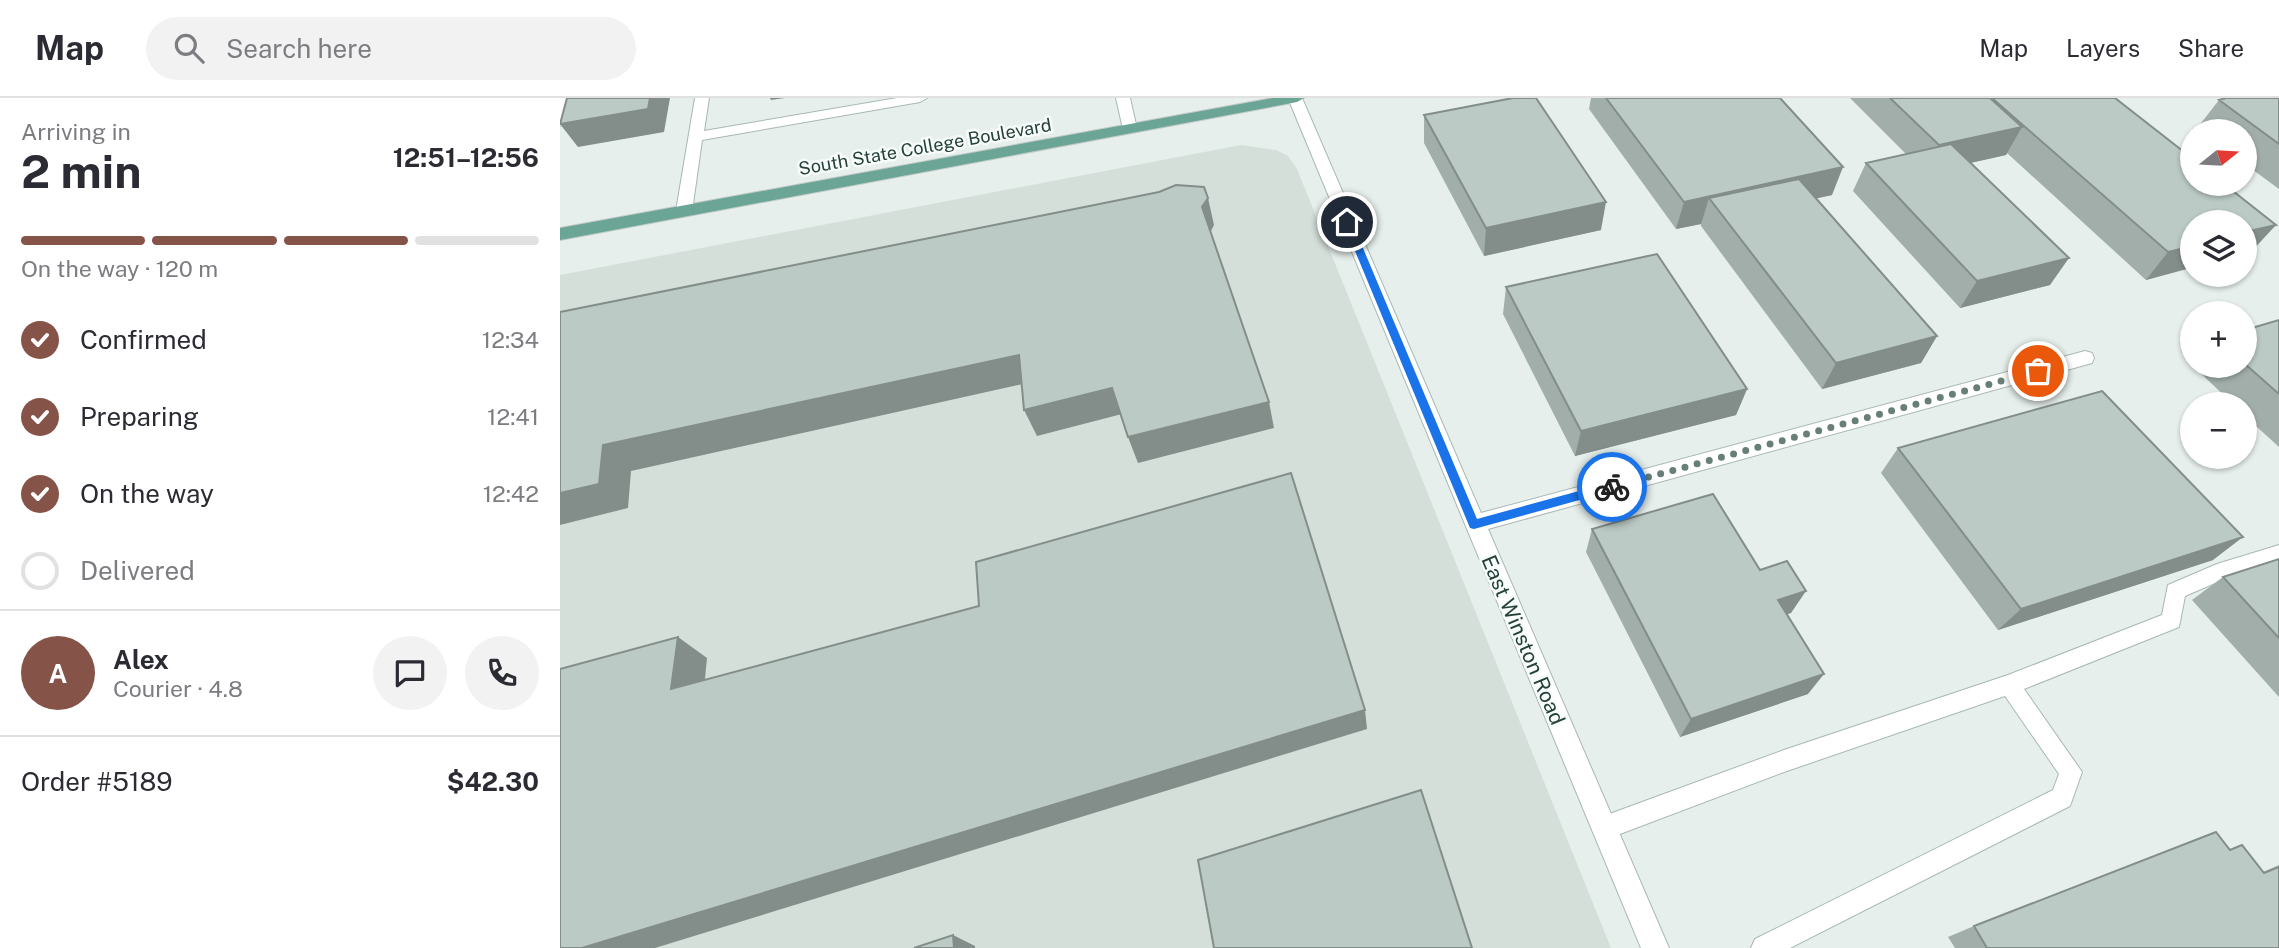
<!DOCTYPE html>
<meta charset="utf-8">
<style>
:root{--surface:#fff;--page:#f2f2f3;--text:#2b2b33;--muted:#7c7c81;--line:#e1e1e2;--accent:#855347}
body{margin:0;font-family:"Public Sans",sans-serif;background:var(--page);color:var(--text);height:100vh;display:flex;flex-direction:column;font-size:26px;white-space:nowrap}
*{box-sizing:border-box;margin:0}
p{font-size:23px;color:var(--muted)}
.icon{flex:none;width:38px;height:38px;fill:none;stroke:currentColor;stroke-width:2;stroke-linecap:round;stroke-linejoin:round}
.map{position:relative;flex:1;overflow:hidden}
.drawer{display:flex;flex-direction:column;background:var(--surface);width:560px}
.drawer>*{flex:none}
.needle{width:46px;rotate:72deg}
.controls{position:absolute;left:1620px;top:21px;display:grid;gap:14px}
.controls a{display:grid;place-items:center;width:77px;height:77px;border-radius:50%;background:var(--surface);box-shadow:0 2px 5px #0004;font-size:35px}
.pin{position:absolute;display:grid;place-items:center;width:60px;height:60px;color:#fff;margin:-30px;border:4px solid #fff;border-radius:50%;box-shadow:0 2px 7px #0007}
.courier{position:absolute;display:grid;place-items:center;width:70px;height:70px;margin:-35px;border:5px solid #1a73e8;border-radius:50%;background:#fff;color:#222;box-shadow:0 2px 9px #0007}
.head em{font-style:normal;font-weight:700}
.head div{display:flex;flex-direction:column-reverse}
.head{display:flex;align-items:center;justify-content:space-between;height:119px;padding:0 21px}
h1{font-size:46px;font-weight:700;line-height:52px}
.bar{display:grid;grid-template-columns:repeat(4,1fr);gap:10px 7px;align-content:center;height:84px;padding:0 21px}
.bar i{height:9px;border-radius:5px;background:var(--line)}
.bar .current{background:var(--accent)}
.bar p{grid-column:span 4}
.line{display:flex;align-items:center;gap:18px;padding:0 21px;border-top:2px solid var(--line)}
.line div{flex:1}
.round{display:grid;place-items:center;flex:none;width:74px;height:74px;border-radius:37px;background:var(--page)}
ol{padding:0 21px;list-style:none}
li{display:flex;align-items:center;gap:21px;height:77px}
li p{margin-inline-start:auto}
li .icon{padding:7px;border-radius:50%;background:var(--accent);color:#fff;stroke-width:4}
li:last-child{color:var(--muted)}
li i{width:38px;height:38px;border:4px solid var(--line);border-radius:50%}
header{display:flex;align-items:center;gap:42px;box-sizing:border-box;height:98px;padding:0 35px;background:var(--surface);border-bottom:2px solid var(--line)}
header strong{font-size:33px}
nav{display:flex;gap:38px;margin-inline-start:auto;font-size:24px}
.search{width:490px;height:63px;background:var(--page);display:flex;align-items:center;gap:18px;box-sizing:border-box;padding:0 24px;border-radius:38px;color:var(--muted);font-size:26px}
main{display:flex;flex:1;min-height:0}
.map>svg:first-child{display:block}
.built{fill:#d4dfda}
.lines{fill:none;stroke-linecap:round;stroke-linejoin:round}
.service-casing{stroke:#a8b8b2;stroke-width:2}
.minor-casing{stroke:#a8b8b2;stroke-width:2}
.primary-casing{stroke:#c2cac8;stroke-width:2}
.service{fill:#fff;fill-rule:evenodd}
.minor{fill:#fff;fill-rule:evenodd}
.primary{fill:#6aa596;fill-rule:evenodd}
.wall{fill:#a1aea9}
.shaded-wall{fill:#838d89}
.building{fill:#bbcac4;stroke:#838d89;stroke-width:2}
.route{fill:#1a73e8}
.done{stroke:#687f78;stroke-width:7;stroke-dasharray:0 12.6}
.labels{text-anchor:middle;stroke-width:5;stroke-linejoin:round;paint-order:stroke}
.far-street-label{font-size:18px;fill:#24423a;stroke:#f7fbf9}
.street-label{font-size:21px;fill:#24423a;stroke:#f7fbf9}
</style>
<header>
<strong>Map</strong>
<div class="search"><svg class="icon" aria-label="search" viewBox="0 0 24 24"><circle cx="10" cy="10" r="6"/><path d="M15 15l6 6"/></svg>Search here</div>
<nav><a>Map</a><a>Layers</a><a>Share</a></nav>
</header>
<main>
<section class="drawer">
<div class="head"><div><h1>2 min</h1><p>Arriving in</p></div><em>12:51–12:56</em></div>
<div class="bar"><i class="current"></i><i class="current"></i><i class="current"></i><i></i><p>On the way · 120 m</p></div>
<ol>
<li><svg class="icon" aria-label="check" viewBox="0 0 24 24"><path d="M5 12l5 5 9-10"/></svg>Confirmed<p>12:34</p></li>
<li><svg class="icon" aria-label="check" viewBox="0 0 24 24"><path d="M5 12l5 5 9-10"/></svg>Preparing<p>12:41</p></li>
<li><svg class="icon" aria-label="check" viewBox="0 0 24 24"><path d="M5 12l5 5 9-10"/></svg>On the way<p>12:42</p></li>
<li><i></i>Delivered</li>
</ol>
<div class="line" style="height:126px"><b class="round" style="background:var(--accent);color:#fff">A</b><div><b>Alex</b><p>Courier · 4.8</p></div><a class="round"><svg class="icon" aria-label="chat" viewBox="0 0 24 24"><path d="M4 5h16v11H9l-5 4z"/></svg></a><a class="round"><svg class="icon" aria-label="phone" viewBox="0 0 24 24"><path d="M5 4h4l2 5-3 2q2 4 5 5l2-3 5 2v4C11 20 4 13 5 4z"/></svg></a></div>
<div class="line" style="height:91px"><div>Order #5189</div><b>$42.30</b></div>
</section>
<div class="map">
<svg width="1719" height="850" viewBox="0 0 1719 850">
<rect width="100%" height="100%" fill="#e6efeb"/>
<!-- built -->
<path class="built" d="M 681,47 L 716,52 L 728,58 L 737,71 L 1051,850 L 0,850 L 0,177 Z"/>
<g class="lines">
<defs>
<path id="service" d="M 14,0 L 7,24 L 0,28 L 0,0 Z
M 135,0 L 149,0 L 144,33 L 337,0 L 367,0 L 360,4 L 142,42 L 132,113 L 124,118 L 116,113 Z
M 556,0 L 570,0 L 577,31 L 575,34 L 570,35 L 563,31 Z
M 1719,447 L 1719,463 L 1669,479 L 1625,498 L 1619,529 L 1464,591 L 1522,674 L 1510,708 L 1230,850 L 1191,850 L 1195,841 L 1493,692 L 1499,676 L 1445,598 L 1224,674 L 1044,742 L 1036,738 L 1032,730 L 1036,722 L 1044,718 L 1224,652 L 1448,577 L 1602,517 L 1608,487 L 1657,466 Z"/>
<path id="minor" d="M 728,0 L 742,0 L 921,415 L 1525,253 L 1532,255 L 1534,260 L 1532,265 L 1525,267 L 928,431 L 1109,850 L 1081,850 Z"/>
<path id="primary" d="M 713,0 L 744,0 L 737,4 L 0,142 L 0,130 Z"/>
</defs>
<!-- service casing -->
<use href="#service" class="service-casing"/>
<!-- minor casing -->
<use href="#minor" class="minor-casing"/>
<!-- primary casing -->
<use href="#primary" class="primary-casing"/>
<!-- service -->
<use href="#service" class="service"/>
<!-- minor -->
<use href="#minor" class="minor"/>
<!-- primary -->
<use href="#primary" class="primary"/>
</g>
<!-- wall -->
<path class="wall" d="M 1031,0 L 1220,0 L 1272,97 L 1256,100 L 1377,238 L 1361,265 L 1262,291 L 1141,128 L 1141,126 L 1116,131 L 1029,11 Z
M 1290,0 L 1555,0 L 1691,154 L 1586,182 L 1447,55 L 1446,57 L 1410,65 L 1490,187 L 1400,210 L 1293,93 L 1306,65 L 1346,56 Z
M 1719,0 L 1719,91 L 1685,66 L 1685,33 L 1643,33 L 1638,29 L 1659,2 Z
M 864,17 L 1041,132 L 924,158 L 864,45 Z
M 946,189 L 1187,291 L 1176,317 L 1015,358 L 943,216 Z
M 1719,222 L 1719,349 L 1685,318 L 1685,306 L 1673,306 L 1631,266 L 1633,264 L 1633,268 L 1685,268 L 1685,232 Z
M 1338,350 L 1653,462 L 1438,532 L 1321,375 Z
M 1032,431 L 1200,472 L 1231,515 L 1227,516 L 1248,596 L 1120,639 L 1026,454 Z
M 1719,461 L 1719,599 L 1632,502 L 1663,479 Z
M 1670,752 L 1703,774 L 1719,767 L 1719,850 L 1395,850 L 1388,839 L 1414,828 Z"/>
<!-- shaded-wall -->
<path class="shaded-wall" d="M 90,0 L 110,0 L 104,34 L 18,49 L 0,26 Z
M 210,0 L 225,0 L 211,2 Z
M 1462,29 L 1446,57 L 1365,75 L 1379,47 Z
M 1283,69 L 1272,97 L 1165,121 L 1149,100 L 1141,126 L 1116,131 L 1124,104 Z
M 648,100 L 654,127 L 649,137 L 642,109 Z
M 1046,104 L 1041,132 L 924,158 L 926,130 Z
M 1716,127 L 1691,154 L 1685,156 L 1685,134 Z
M 1633,148 L 1633,169 L 1586,182 L 1608,154 Z
M 1509,160 L 1490,187 L 1400,210 L 1417,183 Z
M 1377,238 L 1361,265 L 1262,291 L 1276,265 Z
M 459,257 L 472,284 L 71,373 L 68,410 L 0,427 L 0,395 L 43,347 Z
M 552,290 L 562,316 L 477,338 L 464,312 Z
M 1187,291 L 1176,317 L 1015,358 L 1021,333 Z
M 709,304 L 714,330 L 578,365 L 568,339 Z
M 1683,439 L 1653,462 L 1438,532 L 1461,511 Z
M 1246,493 L 1231,515 L 1205,523 L 1218,502 Z
M 118,539 L 147,560 L 142,611 L 111,591 Z
M 1264,576 L 1248,596 L 1120,639 L 1131,621 Z
M 805,612 L 807,631 L 95,850 L 22,850 Z
M 393,837 L 415,848 L 415,850 L 394,850 Z"/>
<!-- building -->
<path class="building" d="M 7,0 L 90,0 L 88,11 L 0,26 Z
M 953,0 L 976,0 L 1046,104 L 926,130 L 864,17 Z
M 1046,0 L 1220,0 L 1283,69 L 1124,104 Z
M 1330,0 L 1430,0 L 1462,29 L 1379,47 Z
M 1432,0 L 1555,0 L 1633,61 L 1633,86 L 1664,86 L 1716,127 L 1685,134 L 1685,124 L 1633,124 L 1633,148 L 1608,154 Z
M 1666,0 L 1719,0 L 1719,46 L 1659,2 Z
M 1391,46 L 1509,160 L 1417,183 L 1306,65 Z
M 1239,81 L 1377,238 L 1276,265 L 1149,100 Z
M 616,87 L 644,89 L 648,100 L 642,109 L 709,304 L 568,339 L 552,290 L 464,312 L 459,257 L 43,347 L 39,386 L 0,395 L 0,214 L 599,94 Z
M 1097,156 L 1187,291 L 1021,333 L 946,189 Z
M 1719,222 L 1719,296 L 1685,266 L 1685,232 Z
M 1542,293 L 1683,439 L 1461,511 L 1338,350 Z
M 731,375 L 805,612 L 22,850 L 0,850 L 0,571 L 118,539 L 111,591 L 419,508 L 416,464 Z
M 1153,396 L 1200,472 L 1227,463 L 1246,493 L 1218,502 L 1264,576 L 1131,621 L 1032,431 Z
M 1719,461 L 1719,540 L 1663,479 Z
M 861,692 L 912,850 L 654,850 L 638,762 Z
M 1656,734 L 1670,752 L 1682,747 L 1704,775 L 1719,769 L 1719,850 L 1427,850 L 1414,828 Z
M 393,837 L 394,850 L 354,850 Z"/>
<!-- route -->
<path class="route" d="M 787,121 L 792,124 L 917,421 L 1052,384 L 1057,389 L 1056,392 L 914,431 L 910,430 L 783,124 Z"/>
<g class="lines">
<!-- done -->
<path class="done" d="M 1052,389 L 1478,273"/>
</g>
<g class="labels">
<!-- far-street labels -->
<g class="far-street-label">
<text transform="translate(365 49) rotate(-10)" y="6">South State College Boulevard</text>
</g>
<!-- street labels -->
<g class="street-label">
<text transform="translate(963 542) rotate(67)" y="7">East Winston Road</text>
</g>
</g>
</svg>
<div class="controls">
<a><svg class="needle" viewBox="-14 -14 28 28"><path d="M0-13l5 13h-10z" fill="#e53935"/><path d="M0 13l5-13h-10z" fill="#7c7c81"/></svg></a>
<a><svg class="icon" aria-label="layers" viewBox="0 0 24 24"><path d="M12 4l9 5-9 5-9-5zM3 14l9 5 9-5"/></svg></a>
<a>+</a>
<a>−</a>
</div>
<div class="pin" style="left:1478px;top:273px;background:#ea580c"><svg class="icon" aria-label="bag" viewBox="0 0 24 24"><path d="M5 8h14l-1 12H6zM9 8a3 3 0 0 1 6 0"/></svg></div>
<div class="pin" style="left:787px;top:124px;background:#1f2937"><svg class="icon" aria-label="home" viewBox="0 0 24 24"><path d="M3 11l9-7 9 7M6 9v11h12V9"/></svg></div>
<div class="courier" style="left:1052px;top:389px"><svg class="icon" aria-label="bike" viewBox="0 0 24 24"><circle cx="6" cy="16" r="4"/><circle cx="18" cy="16" r="4"/><path d="M6 16l4-8h5l3 8M10 8l3 8H6M13 5h3"/></svg></div>
</div>
</main>
